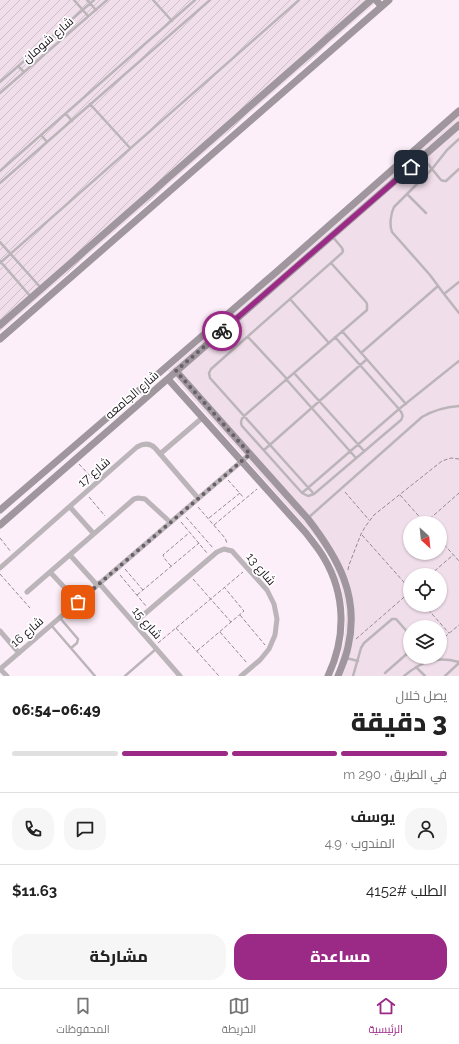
<!DOCTYPE html>
<html lang="ar">
<meta charset="utf-8">
<style>
:root{--surface:#fff;--page:#f6f6f6;--text:#222;--muted:#767676;--line:#e0e0e0;--accent:#9b2a87}
body{margin:0;font-family:Raleway,Cairo,sans-serif;background:var(--page);color:var(--text);direction:rtl;height:100vh;display:flex;flex-direction:column;font-size:15px;white-space:nowrap}
*{box-sizing:border-box;margin:0}
p{font-size:13px;color:var(--muted)}
.icon{flex:none;width:22px;height:22px;fill:none;stroke:currentColor;stroke-width:2;stroke-linecap:round;stroke-linejoin:round}
.map{position:relative;height:676px;overflow:hidden;direction:ltr}
.side{display:flex;flex-direction:column;background:var(--surface);flex:1}
.side>*{flex:none}
.needle{width:26px;rotate:153deg}
.buttons{position:absolute;left:403px;top:516px;display:grid;gap:8px}
.buttons a{display:grid;place-items:center;width:44px;height:44px;border-radius:50%;background:var(--surface);box-shadow:0 1px 3px #0004;font-size:20px}
.pin{position:absolute;display:grid;place-items:center;width:34px;height:34px;color:#fff;margin:-17px;border-radius:8px;box-shadow:0 2px 6px #0006}
.courier{position:absolute;display:grid;place-items:center;width:40px;height:40px;margin:-20px;border:3px solid #9b2a87;border-radius:50%;background:#fff;color:#222;box-shadow:0 1px 5px #0007}
.overview em{font-style:normal;font-weight:800}
.overview div{display:flex;flex-direction:column-reverse}
.overview{display:flex;align-items:center;justify-content:space-between;height:68px;padding:0 12px}
h1{font-size:26px;font-weight:800;line-height:30px}
.bar{display:grid;grid-template-columns:repeat(4,1fr);gap:6px 4px;align-content:center;height:48px;padding:0 12px}
.bar i{height:5px;border-radius:3px;background:var(--line)}
.bar .current{background:var(--accent)}
.bar p{grid-column:span 4}
.line{display:flex;align-items:center;gap:10px;padding:0 12px;border-top:1px solid var(--line)}
.line div{flex:1}
.round{display:grid;place-items:center;flex:none;width:42px;height:42px;border-radius:16px;background:var(--page)}
.primary-button{display:flex;gap:8px;margin-top:auto;padding:8px 12px}
.primary-button a{flex:1;height:46px;border-radius:16px;background:var(--accent);color:#fff;font-size:16px;font-weight:800;line-height:46px;text-align:center}
.primary-button a+a{background:var(--page);color:var(--text)}
.dock{display:flex;justify-content:space-around;align-items:center;height:56px;border-top:1px solid var(--line);background:var(--surface);font-size:11px;color:var(--muted)}
.dock a{display:grid;justify-items:center;gap:2px}
.dock .current{color:var(--accent)}
.map>svg:first-child{display:block}
.built{fill:#f1deeb;fill-rule:evenodd}
.industrial{fill:url(#industrial-furrows)}
.lines{fill:none;stroke-linecap:round;stroke-linejoin:round}
.path{stroke:#958b92;stroke-width:1;stroke-dasharray:4 2;stroke-linecap:butt}
.lane{stroke:#bbb5b9;stroke-width:2.5}
.street{stroke:#bbb5b9;stroke-width:5}
.secondary{stroke:#9f979d;stroke-width:7}
.done{stroke:#686066;stroke-width:4;stroke-dasharray:0 7.2}
.route{stroke:#9b2a87;stroke-width:5}
.labels{text-anchor:middle;stroke-width:3.5;stroke-linejoin:round;paint-order:stroke}
.street-label{font-size:12px;fill:#181317;stroke:#fff}
</style>
<div class="map">
<svg width="459" height="676" viewBox="0 0 459 676">
<defs>
<pattern id="industrial-furrows" width="10" height="10" patternUnits="userSpaceOnUse"><rect width="10" height="10" fill="#f1deeb"/><path d="M-1 1l2-2M0 10L10 0M9 11l2-2" fill="none" stroke="#cebec9"/></pattern>
</defs>
<rect width="100%" height="100%" fill="#fdeff9"/>
<!-- built -->
<path class="built" d="M 459,115 L 459,676 L 333,676 L 337,669 L 344,641 L 346,612 L 341,586 L 330,558 L 316,538 L 168,371 ZM 410,523 L 440,523 L 440,553 L 410,553 ZM 410,575 L 440,575 L 440,605 L 410,605 ZM 410,627 L 440,627 L 440,657 L 410,657 Z"/>
<!-- industrial -->
<path class="industrial" d="M 0,0 L 379,0 L 0,332 Z"/>
<g class="lines">
<!-- path -->
<path class="path" d="M 79,464 L 92,478
M 228,480 L 244,498
M 345,492 L 369,520
M 400,495 L 425,523
M 89,497 L 105,516
M 198,507 L 225,538 L 227,543
M 186,517 L 213,548
M 209,518 L 240,493
M 181,522 L 207,553
M 425,523 L 459,493
M 214,525 L 257,489
M 362,535 L 410,589
M 0,538 L 11,552
M 440,540 L 459,561
M 171,566 L 164,558 L 163,555 L 189,533
M 125,569 L 143,590
M 348,570 L 349,565 L 361,534 L 365,527 L 374,515 L 442,461 L 451,458 L 459,459
M 0,574 L 30,608
M 120,575 L 146,606
M 430,575 L 453,555
M 193,579 L 231,622
M 137,595 L 199,543
M 424,605 L 449,633
M 240,615 L 265,645
M 176,628 L 219,676
M 220,632 L 247,663
M 356,639 L 410,592
M 440,641 L 459,625
M 158,643 L 243,572
M 197,651 L 244,611 L 243,610 L 225,588
M 417,661 L 421,657"/>
<!-- lane -->
<path class="lane" d="M 74,0 L 88,16
M 87,0 L 96,10
M 153,0 L 172,21
M 54,35 L 60,41
M 18,66 L 24,72
M 0,82 L 94,0
M 0,93 L 107,0
M 90,104 L 130,148
M 66,114 L 72,121
M 41,135 L 47,142
M 459,139 L 447,150 L 432,169 L 394,207 C 391,213 389,225 392,232 L 430,275 L 444,294 L 459,282
M 423,158 L 441,180 L 444,181 L 446,181 L 459,169
M 0,171 L 195,0
M 0,183 L 210,0
M 407,194 L 426,213
M 0,242 L 41,288
M 0,261 L 31,297
M 0,263 L 299,0
M 331,263 L 366,302 L 367,304 L 367,310 L 244,416 C 241,419 240,422 242,426 L 302,493 L 308,496 L 314,494 L 401,420 C 404,416 402,413 399,409 L 335,337
M 444,294 L 459,313
M 290,299 L 329,343
M 342,331 L 406,404
M 248,337 L 287,379
M 361,353 L 438,286
M 294,373 L 364,451
M 286,379 L 356,458
M 264,450 L 366,360
M 302,493 L 399,409 L 459,361
M 314,494 L 210,378 L 209,373 L 211,369 L 342,253 L 343,251 L 342,248 L 332,236
M 308,518 L 422,417 C 434,410 445,407 459,406
M 60,618 L 78,639 L 77,643 L 71,648
M 51,625 L 95,676
M 346,658 L 358,661
M 416,667 L 425,676
M 385,673 L 410,651
M 125,676 L 156,649
M 353,676 L 361,648 L 364,643 L 391,620 L 392,619 L 396,619 L 410,635
M 404,676 C 422,661 436,656 459,662
M 445,676 L 459,663"/>
<!-- street -->
<path class="street" d="M 160,454 L 202,418
M 70,507 L 94,534
M 70,555 L 97,585
M 0,568 L 137,447 C 144,443 150,443 155,448 L 198,498
M 50,572 L 78,602
M 99,583 L 180,676
M 27,592 L 134,499 L 138,498 L 145,499 L 170,522
M 134,623 L 217,552 L 224,549 L 232,551 L 267,590 L 274,604 L 277,619 L 275,635 L 269,649 L 260,660 L 241,676
M 0,631 L 19,653
M 0,669 L 250,454
M 0,669 L 7,676"/>
<!-- secondary -->
<path class="secondary" d="M 376,0 L 381,6
M 0,325 L 371,0
M 0,339 L 389,0
M 176,371 L 308,519 C 338,558 360,596 348,647 C 346,657 342,666 338,676
M 168,379 L 306,533 C 312,541 319,549 324,558 C 346,595 346,638 328,676
M 0,510 L 274,274 L 459,111
M 0,525 L 459,125"/>
</g>
<g class="lines">
<!-- done -->
<path class="done" d="M 78,602 L 250,454 L 176,371 L 222,331"/>
<!-- route -->
<path class="route" d="M 222,331 L 411,167"/>
</g>
<g class="labels">
<!-- street labels -->
<g class="street-label">
<text transform="translate(48 40) rotate(-41)" y="4">شارع شومان</text>
<text transform="translate(132 395) rotate(-41)" y="4">شارع الجامعه</text>
<text transform="translate(94 472) rotate(-41)" y="4">شارع 17</text>
<text transform="translate(261 569) rotate(50)" y="4">شارع 13</text>
<text transform="translate(147 623) rotate(49)" y="4">شارع 15</text>
<text transform="translate(27 632) rotate(-41)" y="4">شارع 16</text>
</g>
</g>
</svg>
<div class="buttons">
<a><svg class="needle" viewBox="-14 -14 28 28"><path d="M0-13l5 13h-10z" fill="#e53935"/><path d="M0 13l5-13h-10z" fill="#767676"/></svg></a>
<a><svg class="icon" aria-label="locate" viewBox="0 0 24 24"><circle cx="12" cy="12" r="6"/><path d="M12 2v4M12 18v4M2 12h4M18 12h4"/></svg></a>
<a><svg class="icon" aria-label="layers" viewBox="0 0 24 24"><path d="M12 4l9 5-9 5-9-5zM3 14l9 5 9-5"/></svg></a>
</div>
<div class="pin" style="left:78px;top:602px;background:#ea580c"><svg class="icon" aria-label="bag" viewBox="0 0 24 24"><path d="M5 8h14l-1 12H6zM9 8a3 3 0 0 1 6 0"/></svg></div>
<div class="pin" style="left:411px;top:167px;background:#1f2937"><svg class="icon" aria-label="home" viewBox="0 0 24 24"><path d="M3 11l9-7 9 7M6 9v11h12V9"/></svg></div>
<div class="courier" style="left:222px;top:331px"><svg class="icon" aria-label="bike" viewBox="0 0 24 24"><circle cx="6" cy="16" r="4"/><circle cx="18" cy="16" r="4"/><path d="M6 16l4-8h5l3 8M10 8l3 8H6M13 5h3"/></svg></div>
</div>
<section class="side">
<div class="overview"><div><h1>3 دقيقة</h1><p>يصل خلال</p></div><em>06:49–06:54</em></div>
<div class="bar"><i class="current"></i><i class="current"></i><i class="current"></i><i></i><p>في الطريق · 290 m</p></div>
<div class="line" style="height:72px"><a class="round"><svg class="icon" aria-label="person" viewBox="0 0 24 24"><circle cx="12" cy="8" r="4"/><path d="M4 21q1-7 8-7t8 7"/></svg></a><div><b>يوسف</b><p>المندوب · 4.9</p></div><a class="round"><svg class="icon" aria-label="chat" viewBox="0 0 24 24"><path d="M4 5h16v11H9l-5 4z"/></svg></a><a class="round"><svg class="icon" aria-label="phone" viewBox="0 0 24 24"><path d="M5 4h4l2 5-3 2q2 4 5 5l2-3 5 2v4C11 20 4 13 5 4z"/></svg></a></div>
<div class="line" style="height:52px"><div>الطلب #4152</div><b>$11.63</b></div>
<div class="primary-button"><a>مساعدة</a><a>مشاركة</a></div>
</section>
<nav class="dock">
<a class="current"><svg class="icon" aria-label="home" viewBox="0 0 24 24"><path d="M3 11l9-7 9 7M6 9v11h12V9"/></svg>الرئيسية</a>
<a><svg class="icon" aria-label="map" viewBox="0 0 24 24"><path d="M3 6l6-2 6 2 6-2v14l-6 2-6-2-6 2zM9 4v14M15 6v14"/></svg>الخريطة</a>
<a><svg class="icon" aria-label="saved" viewBox="0 0 24 24"><path d="M7 4h10v16l-5-4-5 4z"/></svg>المحفوظات</a>
</nav>
